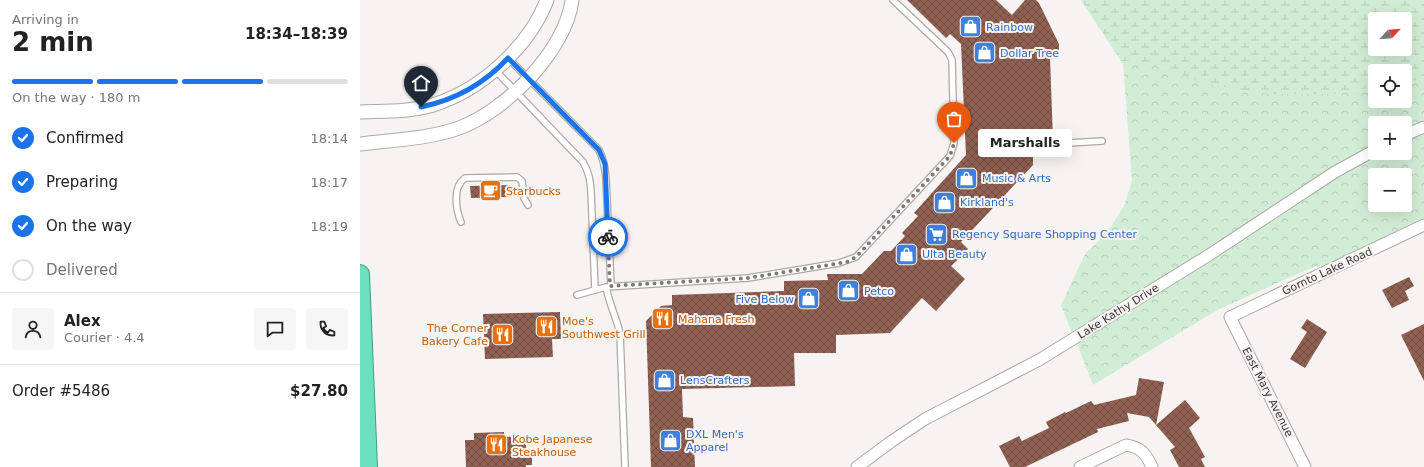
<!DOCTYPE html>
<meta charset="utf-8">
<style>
:root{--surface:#fff;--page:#f6f6f6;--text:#222;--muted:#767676;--line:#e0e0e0;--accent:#1a73e8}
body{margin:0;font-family:"DejaVu Sans",sans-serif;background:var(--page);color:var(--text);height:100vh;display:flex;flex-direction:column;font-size:15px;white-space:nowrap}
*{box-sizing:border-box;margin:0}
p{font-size:13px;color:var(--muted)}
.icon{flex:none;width:22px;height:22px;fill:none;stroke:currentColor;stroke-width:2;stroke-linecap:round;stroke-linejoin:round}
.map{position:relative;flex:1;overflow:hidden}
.details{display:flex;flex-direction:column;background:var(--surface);width:360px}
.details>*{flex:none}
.needle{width:26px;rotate:64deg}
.buttons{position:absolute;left:1008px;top:12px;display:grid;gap:8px}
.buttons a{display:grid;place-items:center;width:44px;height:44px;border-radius:4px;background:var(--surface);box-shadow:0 4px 16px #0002;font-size:20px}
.pin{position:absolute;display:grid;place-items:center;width:34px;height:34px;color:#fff;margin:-41px -17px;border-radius:50% 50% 50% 0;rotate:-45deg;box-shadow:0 0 4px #0007}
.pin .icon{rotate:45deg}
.courier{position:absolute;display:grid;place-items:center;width:40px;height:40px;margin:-20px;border:3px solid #1a73e8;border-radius:50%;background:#fff;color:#222;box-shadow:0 1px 5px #0007}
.bubble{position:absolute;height:28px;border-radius:4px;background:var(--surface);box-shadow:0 4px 16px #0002;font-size:13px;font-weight:700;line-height:28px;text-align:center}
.overview em{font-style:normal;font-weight:700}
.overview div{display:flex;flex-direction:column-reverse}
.overview{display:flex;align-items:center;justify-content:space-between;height:68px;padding:0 12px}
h1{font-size:26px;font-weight:700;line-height:30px}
.bar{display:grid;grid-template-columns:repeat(4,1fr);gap:6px 4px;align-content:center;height:48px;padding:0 12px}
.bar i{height:5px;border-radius:3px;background:var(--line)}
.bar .selected{background:var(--accent)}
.bar p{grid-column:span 4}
.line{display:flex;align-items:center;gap:10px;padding:0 12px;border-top:1px solid var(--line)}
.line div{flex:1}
.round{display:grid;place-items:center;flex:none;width:42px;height:42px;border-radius:4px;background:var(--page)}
ol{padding:0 12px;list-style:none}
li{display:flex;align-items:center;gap:12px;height:44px}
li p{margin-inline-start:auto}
li .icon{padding:4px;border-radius:50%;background:var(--accent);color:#fff;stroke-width:4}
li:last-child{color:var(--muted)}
li i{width:22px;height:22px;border:2px solid var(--line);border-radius:50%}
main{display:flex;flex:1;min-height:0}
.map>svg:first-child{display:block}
.forest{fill:url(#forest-crowns);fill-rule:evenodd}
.wetland{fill:url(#wetland-marsh);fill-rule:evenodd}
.building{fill:url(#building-cross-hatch)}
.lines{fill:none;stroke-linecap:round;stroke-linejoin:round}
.service-casing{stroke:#aca9a7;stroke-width:8}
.minor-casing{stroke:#aca9a7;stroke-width:13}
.tertiary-casing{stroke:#aca9a7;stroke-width:15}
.trunk-casing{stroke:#42a084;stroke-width:20}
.service{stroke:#fff;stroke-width:5.5}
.minor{stroke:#fff;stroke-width:11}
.tertiary{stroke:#fff;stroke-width:13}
.trunk{stroke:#6bdfbe;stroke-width:18}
.done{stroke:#7c7a79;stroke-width:4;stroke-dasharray:0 7.2}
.route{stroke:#1a73e8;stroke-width:5}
.labels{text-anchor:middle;stroke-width:4;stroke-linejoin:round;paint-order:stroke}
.shop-label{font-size:11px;fill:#366cbe;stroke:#f7f3f2;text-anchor:start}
.food-label{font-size:11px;fill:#c56008;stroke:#f7f3f2;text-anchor:start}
.street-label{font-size:11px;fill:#3a3938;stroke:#f7f3f2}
</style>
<main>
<section class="details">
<div class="overview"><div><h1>2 min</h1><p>Arriving in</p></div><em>18:34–18:39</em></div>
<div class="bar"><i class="selected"></i><i class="selected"></i><i class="selected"></i><i></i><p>On the way · 180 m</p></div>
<ol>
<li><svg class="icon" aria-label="check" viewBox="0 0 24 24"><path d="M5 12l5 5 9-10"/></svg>Confirmed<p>18:14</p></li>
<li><svg class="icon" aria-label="check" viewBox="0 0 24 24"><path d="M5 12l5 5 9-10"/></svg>Preparing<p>18:17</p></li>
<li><svg class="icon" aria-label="check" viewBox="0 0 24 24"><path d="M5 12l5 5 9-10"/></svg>On the way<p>18:19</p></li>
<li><i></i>Delivered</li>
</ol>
<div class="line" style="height:72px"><a class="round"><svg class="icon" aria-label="person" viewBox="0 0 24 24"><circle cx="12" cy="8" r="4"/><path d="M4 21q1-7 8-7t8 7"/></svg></a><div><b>Alex</b><p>Courier · 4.4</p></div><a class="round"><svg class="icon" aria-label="chat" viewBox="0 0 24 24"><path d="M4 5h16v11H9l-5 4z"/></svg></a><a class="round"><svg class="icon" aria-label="phone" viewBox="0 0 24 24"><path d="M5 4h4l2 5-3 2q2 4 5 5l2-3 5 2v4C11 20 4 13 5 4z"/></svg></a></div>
<div class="line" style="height:52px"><div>Order #5486</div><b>$27.80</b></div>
</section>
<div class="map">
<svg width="1064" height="467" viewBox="0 0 1064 467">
<defs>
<pattern id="forest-crowns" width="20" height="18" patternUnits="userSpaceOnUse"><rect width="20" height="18" fill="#d2edd6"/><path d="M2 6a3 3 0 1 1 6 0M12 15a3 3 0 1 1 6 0" fill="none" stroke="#b5ccb8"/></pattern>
<pattern id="wetland-marsh" width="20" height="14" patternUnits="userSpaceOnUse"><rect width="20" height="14" fill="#d2edd6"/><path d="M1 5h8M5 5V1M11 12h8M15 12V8" fill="none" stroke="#b5ccb8"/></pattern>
<pattern id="building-cross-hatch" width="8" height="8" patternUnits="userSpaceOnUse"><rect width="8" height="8" fill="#906152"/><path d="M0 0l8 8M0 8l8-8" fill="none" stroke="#704d42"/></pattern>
</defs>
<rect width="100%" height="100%" fill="#f7f3f2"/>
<!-- forest -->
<path class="forest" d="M 761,61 L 780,61 L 807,69 L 973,94 L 1015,87 L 1015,101 L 1045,101 L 1045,82 L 1064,79 L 1064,120 L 1045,129 L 1045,123 L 1015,123 L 1015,143 L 972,167 L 845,250 L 712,333 L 701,305 L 725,254 L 747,233 L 764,206 L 772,180 L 763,64 Z
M 1064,133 L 1064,219 L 967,264 L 951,268 L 859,309 L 733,385 L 717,344 L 858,257 L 978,177 L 1022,153 L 1045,153 L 1045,142 ZM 1015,175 L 1045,175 L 1045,205 L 1015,205 Z"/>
<!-- wetland -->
<path class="wetland" d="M 721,0 L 1064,0 L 1064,79 L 1045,82 L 1045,71 L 1015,71 L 1015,87 L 973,94 L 908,94 L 851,85 L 807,69 L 780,61 L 761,61 ZM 1015,19 L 1045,19 L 1045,49 L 1015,49 Z"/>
<!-- building -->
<path class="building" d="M 547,0 L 636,0 L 652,15 L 665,0 L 676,0 L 679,3 L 699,44 L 699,58 L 690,58 L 693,140 L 690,141 L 689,144 L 690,147 L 693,148 L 693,150 L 673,151 L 673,165 L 601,242 L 608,249 L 591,266 L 605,279 L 576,311 L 562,298 L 530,333 L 476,335 L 476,353 L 434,353 L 435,386 L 322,389 L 323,417 L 333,418 L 335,467 L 291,467 L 286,321 L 301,306 L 312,305 L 312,295 L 424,291 L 424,281 L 468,280 L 467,274 L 502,274 L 524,251 L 531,251 L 545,236 L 542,233 L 558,216 L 554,213 L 606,155 L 601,44 L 590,34 L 586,38 Z
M 149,185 L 149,197 L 111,198 L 110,186 Z
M 1049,277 L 1054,286 L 1045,291 L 1049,300 L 1032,308 L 1022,290 Z
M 200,312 L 201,339 L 192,339 L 193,357 L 125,359 L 123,314 Z
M 947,319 L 967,332 L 945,368 L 930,359 L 947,332 L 941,328 Z
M 1064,324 L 1064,381 L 1041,335 Z
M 779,378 L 804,382 L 796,425 L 789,417 L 767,413 L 769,421 L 737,429 L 738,432 L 665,467 L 650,467 L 639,446 L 659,436 L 662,441 L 689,428 L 686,422 L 705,412 L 706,413 L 731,401 L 734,405 L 776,395 Z
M 825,400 L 840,418 L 829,428 L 845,457 L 841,459 L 845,467 L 819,467 L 810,450 L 815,447 L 796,425 Z
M 144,432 L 144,437 L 166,436 L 166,450 L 172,450 L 172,465 L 166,465 L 166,467 L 106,467 L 105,440 L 114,440 L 114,433 Z"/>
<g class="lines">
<defs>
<path id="service" d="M 148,58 L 239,150 C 244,160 245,168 246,179 L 251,286
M 135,70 L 223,162 C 229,172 230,180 231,191 L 235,290
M 693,144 L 742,141
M 101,222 C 96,210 92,187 105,178 L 157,177 L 162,181 L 164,198 L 168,205
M 246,287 C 249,303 256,317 260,333 L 265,467
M 217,295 L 246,287 L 388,278 L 479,263 L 496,257 L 590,156 L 594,143 L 592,60 L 588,52 L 533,0"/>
<path id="minor" d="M 1045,135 L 1064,127
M 497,467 L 532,441 L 565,419 L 679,360 L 849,255 L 975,172 L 1015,150
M 720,467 L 766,445 C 781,447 786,454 792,467
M 945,467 L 870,317 L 1064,225"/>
<path id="tertiary" d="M 0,112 C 24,111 50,112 73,105 C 121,90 169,47 187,0
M 0,144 C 33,140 68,139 99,128 C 146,111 206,50 212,0"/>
<path id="trunk" d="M 0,274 L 8,467"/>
</defs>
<!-- service casing -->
<use href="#service" class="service-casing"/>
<!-- minor casing -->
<use href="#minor" class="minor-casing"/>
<!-- tertiary casing -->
<use href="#tertiary" class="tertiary-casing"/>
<!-- trunk casing -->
<use href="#trunk" class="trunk-casing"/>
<!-- service -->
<use href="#service" class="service"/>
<!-- minor -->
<use href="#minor" class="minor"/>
<!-- tertiary -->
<use href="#tertiary" class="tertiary"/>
<!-- trunk -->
<use href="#trunk" class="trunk"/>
</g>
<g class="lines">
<!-- done -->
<path class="done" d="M 248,237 L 250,286 L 388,278 L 487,262 L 496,257 L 590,156 L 594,143"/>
<!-- route -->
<path class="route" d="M 61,107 C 95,100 125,83 148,58 L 239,150 L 245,164 L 248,237"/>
</g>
<!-- icons -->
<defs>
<symbol id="shop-square" viewBox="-11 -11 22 22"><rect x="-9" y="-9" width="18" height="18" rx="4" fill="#3f7fe0" stroke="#f7f3f2"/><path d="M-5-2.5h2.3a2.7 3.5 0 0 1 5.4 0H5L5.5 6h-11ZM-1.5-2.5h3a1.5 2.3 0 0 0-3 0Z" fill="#fff"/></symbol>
<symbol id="cafe-square" viewBox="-11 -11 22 22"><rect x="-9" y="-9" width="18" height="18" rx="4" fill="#e8710a" stroke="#f7f3f2"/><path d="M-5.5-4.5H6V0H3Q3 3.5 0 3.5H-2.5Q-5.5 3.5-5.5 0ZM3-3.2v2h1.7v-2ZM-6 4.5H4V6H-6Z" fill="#fff"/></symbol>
<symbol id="supermarket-square" viewBox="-11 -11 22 22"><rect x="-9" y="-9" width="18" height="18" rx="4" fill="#3f7fe0" stroke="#f7f3f2"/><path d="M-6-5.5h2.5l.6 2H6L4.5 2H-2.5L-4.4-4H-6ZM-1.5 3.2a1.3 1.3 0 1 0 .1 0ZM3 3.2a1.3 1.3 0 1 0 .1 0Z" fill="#fff"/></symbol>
<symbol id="restaurant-square" viewBox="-11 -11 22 22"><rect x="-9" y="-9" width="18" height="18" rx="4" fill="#e8710a" stroke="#f7f3f2"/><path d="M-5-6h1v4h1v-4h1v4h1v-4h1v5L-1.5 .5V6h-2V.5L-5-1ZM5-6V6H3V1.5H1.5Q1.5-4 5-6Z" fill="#fff"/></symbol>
</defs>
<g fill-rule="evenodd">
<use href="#shop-square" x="598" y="14" width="25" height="25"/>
<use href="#shop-square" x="612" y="40" width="25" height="25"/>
<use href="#shop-square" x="594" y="166" width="25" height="25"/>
<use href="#cafe-square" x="118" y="178" width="25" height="25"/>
<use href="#shop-square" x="572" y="190" width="25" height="25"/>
<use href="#supermarket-square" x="564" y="222" width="25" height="25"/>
<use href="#shop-square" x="534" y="242" width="25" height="25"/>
<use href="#shop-square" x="476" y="278" width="25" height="25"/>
<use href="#shop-square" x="436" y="286" width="25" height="25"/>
<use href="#restaurant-square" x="290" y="306" width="25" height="25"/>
<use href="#restaurant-square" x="174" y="314" width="25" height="25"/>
<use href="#restaurant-square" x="130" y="322" width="25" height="25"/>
<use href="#shop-square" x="292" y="368" width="25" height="25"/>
<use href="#shop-square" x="298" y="428" width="25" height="25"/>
<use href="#restaurant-square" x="124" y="432" width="25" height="25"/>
</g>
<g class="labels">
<!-- shop labels -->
<g class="shop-label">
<text x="626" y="31">Rainbow</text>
<text x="640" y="57">Dollar Tree</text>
<text x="622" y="182">Music &amp; Arts</text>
<text x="600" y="206">Kirkland's</text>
<text x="592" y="238">Regency Square Shopping Center</text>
<text x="562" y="258">Ulta Beauty</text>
<text x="504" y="295">Petco</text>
<text x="434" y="303" text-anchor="end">Five Below</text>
<text x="320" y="384">LensCrafters</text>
<text x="326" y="438">DXL Men's<tspan x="326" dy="13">Apparel</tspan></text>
</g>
<!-- food labels -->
<g class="food-label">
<text x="146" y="195">Starbucks</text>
<text x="318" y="323">Mahana Fresh</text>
<text x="202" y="325">Moe's<tspan x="202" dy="13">Southwest Grill</tspan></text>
<text x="128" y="332" text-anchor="end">The Corner<tspan x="128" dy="13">Bakery Cafe</tspan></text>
<text x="152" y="443">Kobe Japanese<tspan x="152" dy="13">Steakhouse</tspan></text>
</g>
<!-- street labels -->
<g class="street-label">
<text transform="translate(967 271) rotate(-25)" y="4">Gornto Lake Road</text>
<text transform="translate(758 311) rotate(-32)" y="4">Lake Kathy Drive</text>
<text transform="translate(908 392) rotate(63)" y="4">East Mary Avenue</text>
</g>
</g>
</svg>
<div class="buttons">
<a><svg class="needle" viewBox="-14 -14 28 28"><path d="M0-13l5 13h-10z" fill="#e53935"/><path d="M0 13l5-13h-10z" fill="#767676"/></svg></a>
<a><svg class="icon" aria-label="locate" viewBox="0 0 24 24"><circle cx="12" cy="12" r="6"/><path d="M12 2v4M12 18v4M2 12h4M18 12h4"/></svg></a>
<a>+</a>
<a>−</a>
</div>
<div class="pin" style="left:594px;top:143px;background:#ea580c"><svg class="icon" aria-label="bag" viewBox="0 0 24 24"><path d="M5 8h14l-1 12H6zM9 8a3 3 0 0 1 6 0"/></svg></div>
<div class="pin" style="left:61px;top:107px;background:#1f2937"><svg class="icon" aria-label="home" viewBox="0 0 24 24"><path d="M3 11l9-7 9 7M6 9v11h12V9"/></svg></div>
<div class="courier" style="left:248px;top:237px"><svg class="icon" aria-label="bike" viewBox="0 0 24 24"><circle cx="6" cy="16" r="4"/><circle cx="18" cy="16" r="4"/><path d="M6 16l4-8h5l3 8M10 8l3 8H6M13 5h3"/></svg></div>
<div class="bubble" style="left:618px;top:129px;width:94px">Marshalls</div>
</div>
</main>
